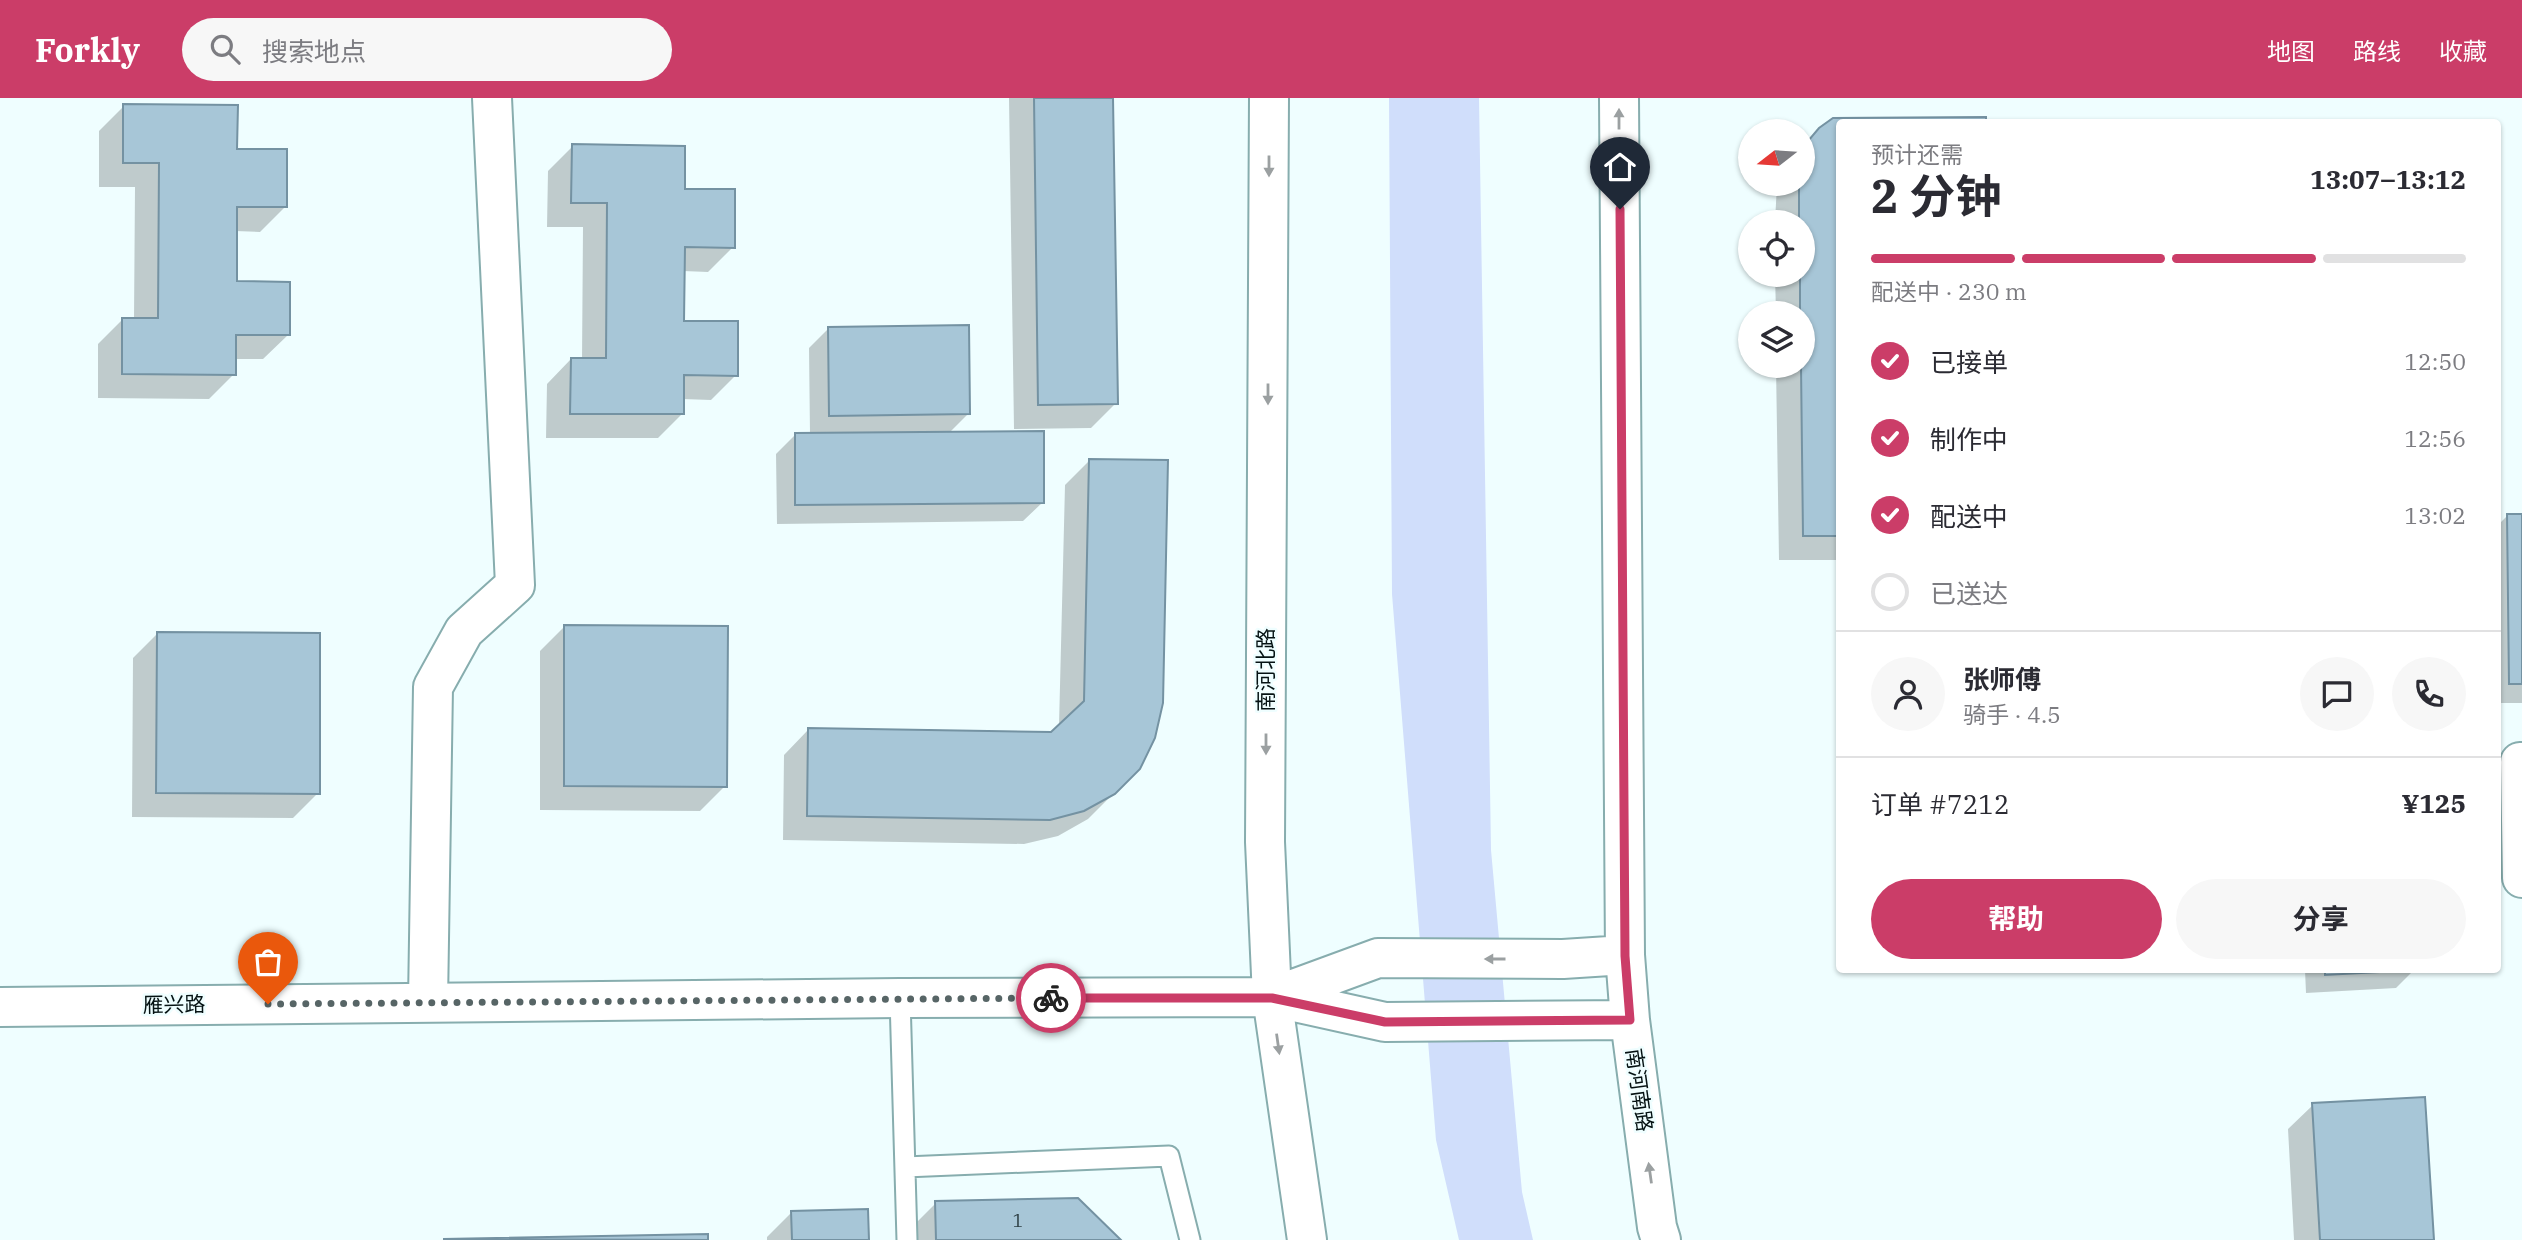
<!DOCTYPE html>
<html lang="zh">
<meta charset="utf-8">
<style>
:root{--surface:#fff;--page:#f7f7f7;--text:#2b2b33;--muted:#7c7c81;--line:#e1e1e2;--accent:#cb3d68}
body{margin:0;font-family:"IBM Plex Serif","Noto Sans SC",serif;background:var(--page);color:var(--text);height:100vh;display:flex;flex-direction:column;font-size:26px;white-space:nowrap}
*{box-sizing:border-box;margin:0}
p{font-size:23px;color:var(--muted)}
.icon{flex:none;width:38px;height:38px;fill:none;stroke:currentColor;stroke-width:2;stroke-linecap:round;stroke-linejoin:round}
.map{position:relative;flex:1;overflow:hidden}
.drawer{position:absolute;left:1836px;top:21px;width:665px;height:854px;display:flex;flex-direction:column;background:var(--surface);border-radius:7px;box-shadow:0 2px 5px #0004}
.drawer>*{flex:none}
.needle{width:46px;rotate:253deg}
.tools{position:absolute;left:1738px;top:21px;display:grid;gap:14px}
.tools a{display:grid;place-items:center;width:77px;height:77px;border-radius:50%;background:var(--surface);box-shadow:0 2px 5px #0004;font-size:35px}
.pin{position:absolute;display:grid;place-items:center;width:60px;height:60px;color:#fff;margin:-72px -30px;border-radius:50% 50% 50% 0;rotate:-45deg;box-shadow:0 0 7px #0007}
.pin .icon{rotate:45deg}
.courier{position:absolute;display:grid;place-items:center;width:70px;height:70px;margin:-35px;border:5px solid #cb3d68;border-radius:50%;background:#fff;color:#222;box-shadow:0 2px 9px #0007}
.summary em{font-style:normal;font-weight:700}
.summary div{display:flex;flex-direction:column-reverse}
.summary{display:flex;align-items:center;justify-content:space-between;height:119px;padding:0 35px}
h1{font-size:46px;font-weight:700;line-height:52px}
.bar{display:grid;grid-template-columns:repeat(4,1fr);gap:10px 7px;align-content:center;height:84px;padding:0 35px}
.bar i{height:9px;border-radius:5px;background:var(--line)}
.bar .current{background:var(--accent)}
.bar p{grid-column:span 4}
.line{display:flex;align-items:center;gap:18px;padding:0 35px;border-top:2px solid var(--line)}
.line div{flex:1}
.round{display:grid;place-items:center;flex:none;width:74px;height:74px;border-radius:37px;background:var(--page)}
ol{padding:0 35px;list-style:none}
li{display:flex;align-items:center;gap:21px;height:77px}
li p{margin-inline-start:auto}
li .icon{padding:7px;border-radius:50%;background:var(--accent);color:#fff;stroke-width:4}
li:last-child{color:var(--muted)}
li i{width:38px;height:38px;border:4px solid var(--line);border-radius:50%}
.action{display:flex;gap:14px;margin-top:auto;padding:14px 35px}
.action a{flex:1;height:80px;border-radius:42px;background:var(--accent);color:#fff;font-size:28px;font-weight:700;line-height:80px;text-align:center}
.action a+a{background:var(--page);color:var(--text)}
header{display:flex;align-items:center;gap:42px;box-sizing:border-box;height:98px;padding:0 35px;background:var(--accent);color:#fff}
header strong{font-size:33px}
nav{display:flex;gap:38px;margin-inline-start:auto;font-size:24px}
.search{width:490px;height:63px;background:var(--page);display:flex;align-items:center;gap:18px;box-sizing:border-box;padding:0 24px;border-radius:38px;color:var(--muted);font-size:26px}
.map>svg:first-child{display:block}
.water{fill:#d0defb}
.shadow{fill:#0003}
.building{fill:#a7c6d7;stroke:#7492a2;stroke-width:2}
.lines{fill:none;stroke-linecap:round;stroke-linejoin:round}
.service-casing{stroke:#87adae;stroke-width:23}
.minor-casing{stroke:#87adae;stroke-width:42}
.tertiary-casing{stroke:#87adae;stroke-width:42}
.service{stroke:#fff;stroke-width:19}
.minor{stroke:#fff;stroke-width:38}
.tertiary{stroke:#fff;stroke-width:38}
.oneway{fill:#9ba0a1}
.done{stroke:#576566;stroke-width:7;stroke-dasharray:0 12.6}
.route{stroke:#cb3d68;stroke-width:9}
.labels{text-anchor:middle;stroke-width:5;stroke-linejoin:round;paint-order:stroke}
.number-label{font-size:18px;fill:#2e3f44}
.street-label{font-size:21px;fill:#051213;stroke:#effeff}
</style>
<header>
<strong>Forkly</strong>
<div class="search"><svg class="icon" aria-label="search" viewBox="0 0 24 24"><circle cx="10" cy="10" r="6"/><path d="M15 15l6 6"/></svg>搜索地点</div>
<nav><a>地图</a><a>路线</a><a>收藏</a></nav>
</header>
<div class="map">
<svg width="2522" height="1142" viewBox="0 0 2522 1142">
<rect width="100%" height="100%" fill="#effeff"/>
<!-- water -->
<path class="water" d="M 1389,0 L 1479,0 L 1491,752 L 1522,1094 L 1533,1142 L 1459,1142 L 1436,1042 L 1392,496 Z"/>
<!-- shadow -->
<path class="shadow" d="M 1009,0 L 1111,0 L 1116,305 L 1091,330 L 1014,331 Z
M 124,8 L 235,53 L 285,109 L 260,134 L 235,133 L 235,185 L 288,237 L 263,261 L 234,261 L 234,276 L 209,301 L 98,300 L 98,246 L 123,221 L 134,221 L 135,89 L 99,89 L 99,33 Z
M 1984,21 L 1984,24 L 1839,24 L 1839,462 L 1779,462 L 1776,268 L 1802,268 L 1802,215 L 1776,215 L 1775,177 L 1802,177 L 1802,124 L 1775,124 L 1777,86 L 1802,86 L 1802,49 L 1833,22 Z
M 573,48 L 684,92 L 733,149 L 708,174 L 683,173 L 683,224 L 736,277 L 711,302 L 682,301 L 682,316 L 658,340 L 546,340 L 547,286 L 571,261 L 582,262 L 583,129 L 547,129 L 548,73 Z
M 828,231 L 968,316 L 948,336 L 1043,404 L 1023,423 L 777,426 L 776,356 L 795,337 L 810,337 L 809,250 Z
M 1090,362 L 1114,695 L 1088,721 L 1058,738 L 1024,746 L 783,742 L 784,657 L 808,632 L 1052,636 L 1059,628 L 1065,387 Z
M 2508,417 L 2522,417 L 2522,605 L 2497,605 L 2497,428 Z
M 565,528 L 725,688 L 700,713 L 540,712 L 540,553 Z
M 158,535 L 318,695 L 293,720 L 132,719 L 133,560 Z
M 2305,872 L 2414,872 L 2396,890 L 2306,895 Z
M 2313,1007 L 2432,1142 L 2294,1142 L 2288,1031 Z
M 936,1105 L 1118,1142 L 911,1142 L 911,1130 Z
M 792,1114 L 867,1142 L 767,1142 L 767,1139 Z
M 707,1138 L 707,1142 L 476,1142 Z"/>
<!-- building -->
<path class="building" d="M 1034,0 L 1113,0 L 1118,306 L 1038,307 Z
M 123,6 L 238,7 L 237,51 L 287,51 L 287,109 L 237,109 L 237,183 L 290,184 L 290,237 L 236,237 L 236,277 L 122,276 L 122,220 L 158,220 L 159,65 L 123,65 Z
M 1986,19 L 1986,24 L 1839,24 L 1839,438 L 1803,438 L 1801,268 L 1802,268 L 1802,215 L 1800,215 L 1800,177 L 1802,177 L 1802,124 L 1799,124 L 1799,86 L 1802,86 L 1802,55 L 1808,43 L 1819,30 L 1833,20 Z
M 572,46 L 685,48 L 685,91 L 735,91 L 735,150 L 685,149 L 684,223 L 738,223 L 738,278 L 684,277 L 684,316 L 570,316 L 571,260 L 606,260 L 607,105 L 571,105 Z
M 969,227 L 970,316 L 829,318 L 828,229 Z
M 1044,333 L 1044,405 L 795,407 L 795,335 Z
M 1089,361 L 1168,362 L 1163,605 L 1155,640 L 1140,671 L 1115,696 L 1084,713 L 1050,722 L 807,718 L 808,630 L 1051,634 L 1084,603 Z
M 2507,416 L 2522,416 L 2522,586 L 2509,586 Z
M 564,527 L 728,528 L 727,689 L 564,688 Z
M 157,534 L 320,535 L 320,696 L 156,695 Z
M 2325,872 L 2417,872 L 2325,877 Z
M 2425,999 L 2434,1142 L 2320,1142 L 2312,1005 Z
M 1078,1100 L 1121,1142 L 936,1142 L 935,1103 Z
M 868,1111 L 869,1142 L 792,1142 L 791,1113 Z
M 708,1136 L 708,1142 L 443,1141 Z"/>
<g class="lines">
<defs>
<path id="service" d="M 900,900 L 907,1142
M 905,1069 L 1169,1058 L 1190,1142"/>
<path id="minor" d="M 2520,664 L 2522,780
M 428,904 L 433,589 L 464,533 L 515,487 L 492,0"/>
<path id="tertiary" d="M 1269,0 L 1265,744 L 1272,899 L 1307,1142
M 1619,0 L 1625,857 L 1630,922 L 1657,1129 L 1661,1142
M 1272,899 L 1378,860 L 1563,861 L 1625,857
M 0,909 L 900,900 L 1272,899 L 1385,924 L 1630,922"/>
</defs>
<!-- service casing -->
<use href="#service" class="service-casing"/>
<!-- minor casing -->
<use href="#minor" class="minor-casing"/>
<!-- tertiary casing -->
<use href="#tertiary" class="tertiary-casing"/>
<!-- service -->
<use href="#service" class="service"/>
<!-- minor -->
<use href="#minor" class="minor"/>
<!-- tertiary -->
<use href="#tertiary" class="tertiary"/>
</g>
<!-- one-way arrows -->
<defs><path id="oneway-solid" d="M-6-.8H1V-3.2L6.5 0L1 3.2V.8H-6Z" transform="scale(1.75)"/></defs>
<g class="oneway">
<use href="#oneway-solid" transform="translate(1619 21) rotate(-90)"/>
<use href="#oneway-solid" transform="translate(1269 68) rotate(90)"/>
<use href="#oneway-solid" transform="translate(1268 296) rotate(90)"/>
<use href="#oneway-solid" transform="translate(1266 646) rotate(90)"/>
<use href="#oneway-solid" transform="translate(1495 861) rotate(-180)"/>
<use href="#oneway-solid" transform="translate(1278 946) rotate(82)"/>
<use href="#oneway-solid" transform="translate(1650 1075) rotate(-98)"/>
</g>
<g class="lines">
<!-- done -->
<path class="done" d="M 268,906 L 1051,900"/>
<!-- route -->
<path class="route" d="M 1051,900 L 1272,900 L 1385,924 L 1630,922 L 1625,858 L 1620,111"/>
</g>
<g class="labels">
<!-- number labels -->
<g class="number-label">
<text x="1018" y="1129">1</text>
</g>
<!-- street labels -->
<g class="street-label">
<text transform="translate(1266 572) rotate(-90)" y="7">南河北路</text>
<text transform="translate(174 907) rotate(-1)" y="7">雁兴路</text>
<text transform="translate(1639 992) rotate(82)" y="7">南河南路</text>
</g>
</g>
</svg>
<div class="tools">
<a><svg class="needle" viewBox="-14 -14 28 28"><path d="M0-13l5 13h-10z" fill="#e53935"/><path d="M0 13l5-13h-10z" fill="#7c7c81"/></svg></a>
<a><svg class="icon" aria-label="locate" viewBox="0 0 24 24"><circle cx="12" cy="12" r="6"/><path d="M12 2v4M12 18v4M2 12h4M18 12h4"/></svg></a>
<a><svg class="icon" aria-label="layers" viewBox="0 0 24 24"><path d="M12 4l9 5-9 5-9-5zM3 14l9 5 9-5"/></svg></a>
</div>
<div class="pin" style="left:268px;top:906px;background:#ea580c"><svg class="icon" aria-label="bag" viewBox="0 0 24 24"><path d="M5 8h14l-1 12H6zM9 8a3 3 0 0 1 6 0"/></svg></div>
<div class="pin" style="left:1620px;top:111px;background:#1f2937"><svg class="icon" aria-label="home" viewBox="0 0 24 24"><path d="M3 11l9-7 9 7M6 9v11h12V9"/></svg></div>
<div class="courier" style="left:1051px;top:900px"><svg class="icon" aria-label="bike" viewBox="0 0 24 24"><circle cx="6" cy="16" r="4"/><circle cx="18" cy="16" r="4"/><path d="M6 16l4-8h5l3 8M10 8l3 8H6M13 5h3"/></svg></div>
<section class="drawer">
<div class="summary"><div><h1>2 分钟</h1><p>预计还需</p></div><em>13:07–13:12</em></div>
<div class="bar"><i class="current"></i><i class="current"></i><i class="current"></i><i></i><p>配送中 · 230 m</p></div>
<ol>
<li><svg class="icon" aria-label="check" viewBox="0 0 24 24"><path d="M5 12l5 5 9-10"/></svg>已接单<p>12:50</p></li>
<li><svg class="icon" aria-label="check" viewBox="0 0 24 24"><path d="M5 12l5 5 9-10"/></svg>制作中<p>12:56</p></li>
<li><svg class="icon" aria-label="check" viewBox="0 0 24 24"><path d="M5 12l5 5 9-10"/></svg>配送中<p>13:02</p></li>
<li><i></i>已送达</li>
</ol>
<div class="line" style="height:126px"><a class="round"><svg class="icon" aria-label="person" viewBox="0 0 24 24"><circle cx="12" cy="8" r="4"/><path d="M4 21q1-7 8-7t8 7"/></svg></a><div><b>张师傅</b><p>骑手 · 4.5</p></div><a class="round"><svg class="icon" aria-label="chat" viewBox="0 0 24 24"><path d="M4 5h16v11H9l-5 4z"/></svg></a><a class="round"><svg class="icon" aria-label="phone" viewBox="0 0 24 24"><path d="M5 4h4l2 5-3 2q2 4 5 5l2-3 5 2v4C11 20 4 13 5 4z"/></svg></a></div>
<div class="line" style="height:91px"><div>订单 #7212</div><b>¥125</b></div>
<div class="action"><a>帮助</a><a>分享</a></div>
</section>
</div>
